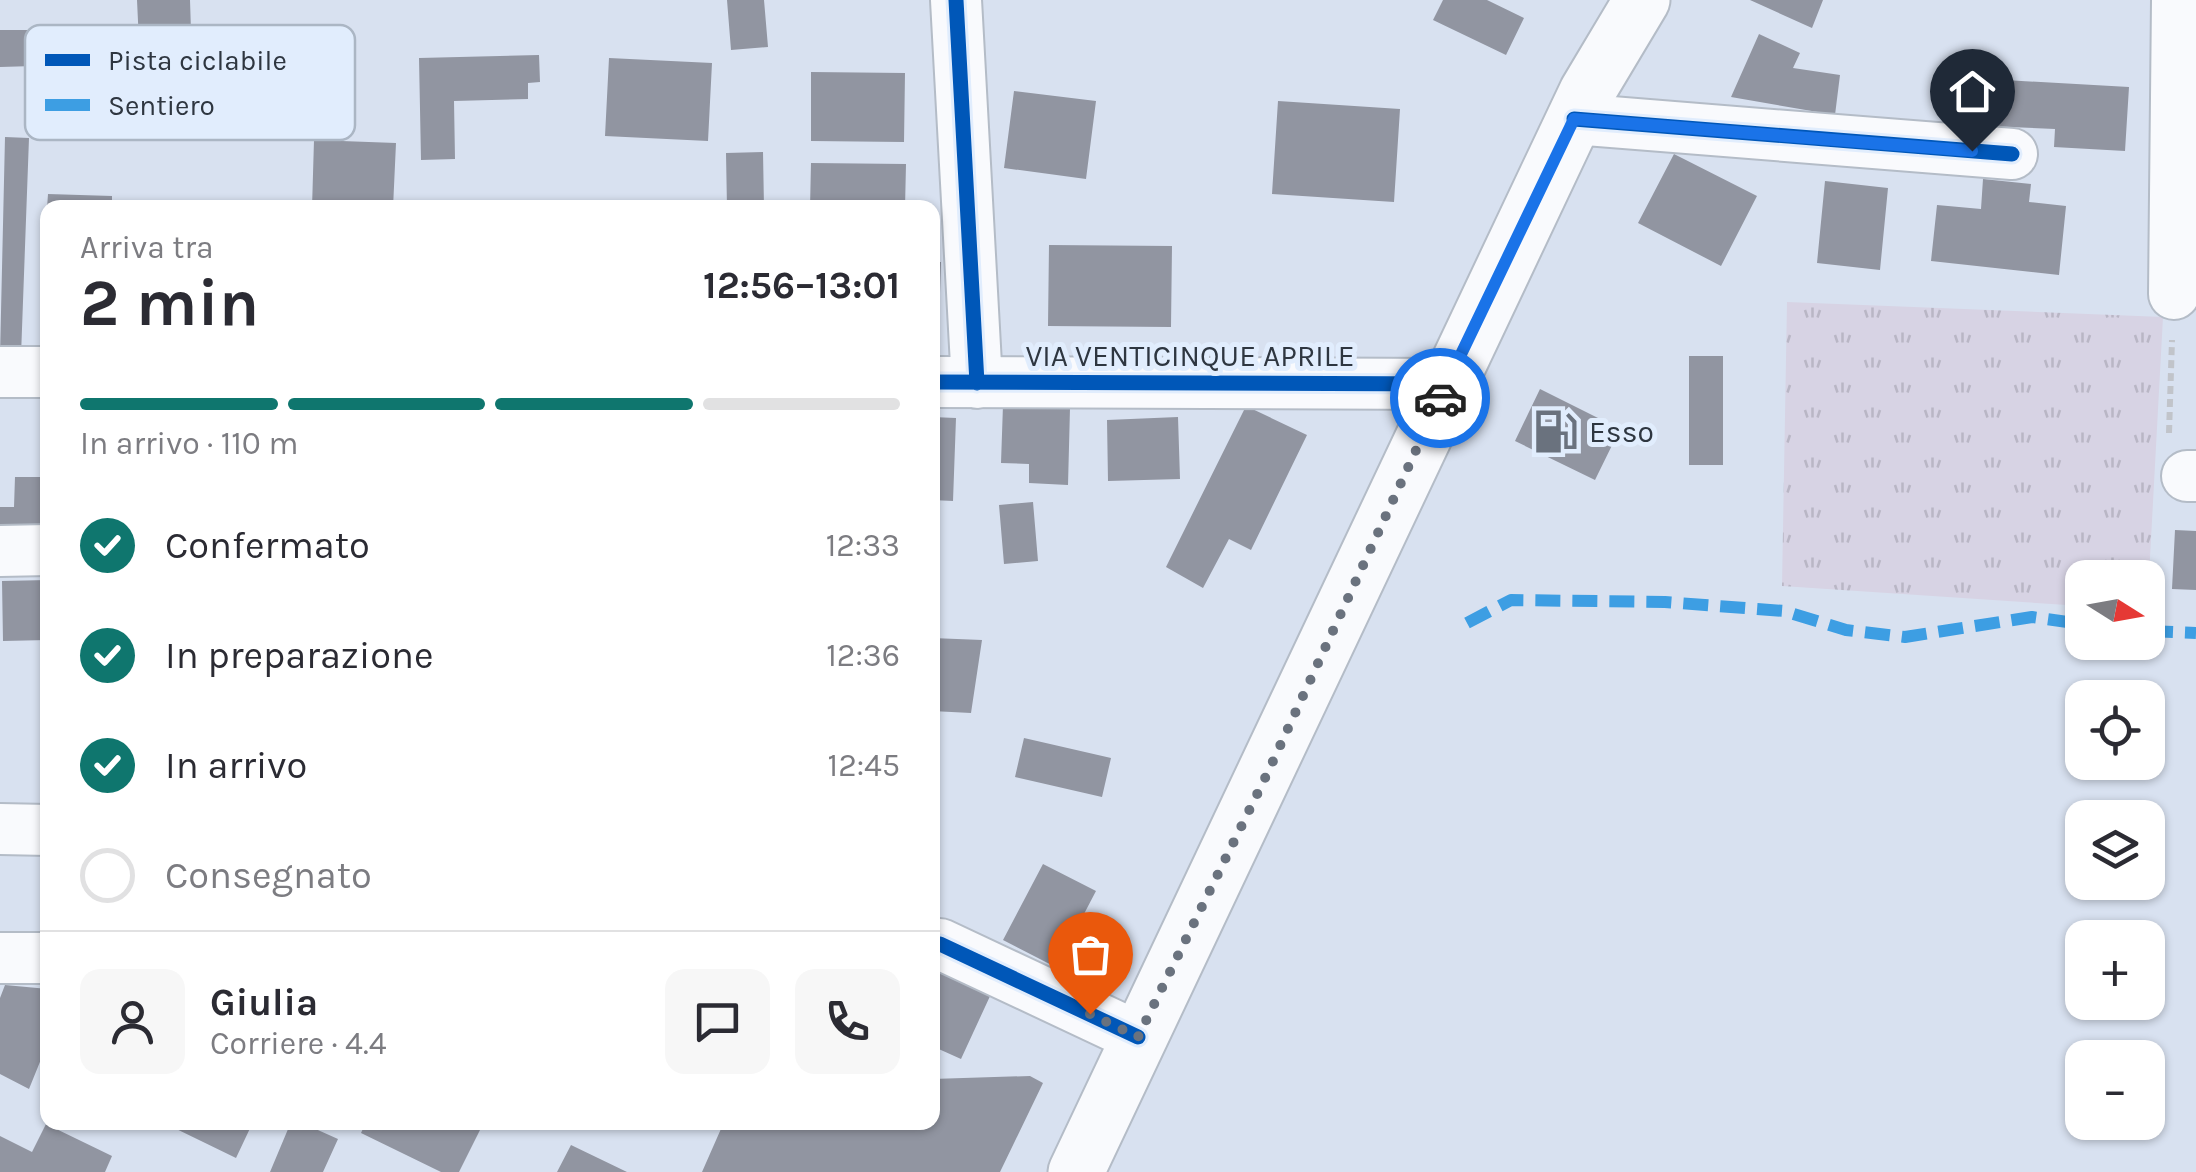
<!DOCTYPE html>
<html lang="it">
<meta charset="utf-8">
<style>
:root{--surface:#fff;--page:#f7f7f7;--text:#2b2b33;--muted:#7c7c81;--line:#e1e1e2;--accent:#0f766e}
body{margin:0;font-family:Karla,sans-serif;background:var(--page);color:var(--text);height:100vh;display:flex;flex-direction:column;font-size:38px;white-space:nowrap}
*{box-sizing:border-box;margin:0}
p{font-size:32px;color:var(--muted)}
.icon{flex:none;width:55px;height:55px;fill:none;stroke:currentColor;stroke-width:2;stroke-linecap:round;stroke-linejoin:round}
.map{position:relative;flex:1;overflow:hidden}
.side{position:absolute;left:40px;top:200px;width:900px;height:930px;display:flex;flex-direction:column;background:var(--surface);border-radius:20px;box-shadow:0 2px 8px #0004}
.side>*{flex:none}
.needle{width:65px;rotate:101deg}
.tools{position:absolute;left:2065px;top:560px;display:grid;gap:20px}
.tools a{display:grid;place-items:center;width:100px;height:100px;border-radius:20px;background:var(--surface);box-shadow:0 2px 8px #0004;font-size:50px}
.pin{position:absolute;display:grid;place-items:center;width:85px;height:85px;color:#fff;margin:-102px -42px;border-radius:50% 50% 50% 0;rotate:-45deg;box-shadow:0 0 10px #0007}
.pin .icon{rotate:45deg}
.courier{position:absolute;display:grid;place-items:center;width:100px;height:100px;margin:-50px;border:8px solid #1a73e8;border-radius:50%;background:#fff;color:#222;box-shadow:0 2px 12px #0007}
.overview em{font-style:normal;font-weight:700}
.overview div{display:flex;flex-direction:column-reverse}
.overview{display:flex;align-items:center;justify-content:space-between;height:170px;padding:0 40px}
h1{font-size:65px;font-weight:700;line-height:75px}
.bar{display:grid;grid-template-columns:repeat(4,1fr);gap:15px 10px;align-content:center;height:120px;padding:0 40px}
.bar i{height:12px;border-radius:8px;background:var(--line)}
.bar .on{background:var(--accent)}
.bar p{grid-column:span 4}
.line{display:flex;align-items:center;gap:25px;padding:0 40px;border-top:2px solid var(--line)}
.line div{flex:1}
.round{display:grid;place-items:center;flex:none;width:105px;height:105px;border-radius:20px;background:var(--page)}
ol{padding:0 40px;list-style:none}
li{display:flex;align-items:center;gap:30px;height:110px}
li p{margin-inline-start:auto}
li .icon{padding:10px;border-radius:50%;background:var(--accent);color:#fff;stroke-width:4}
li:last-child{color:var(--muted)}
li i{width:55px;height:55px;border:5px solid var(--line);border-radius:50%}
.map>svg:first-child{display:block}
.grass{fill:url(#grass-tufts)}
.building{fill:#9195a1}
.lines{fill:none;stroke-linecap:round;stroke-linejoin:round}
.minor-casing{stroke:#b4bcc7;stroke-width:54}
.major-casing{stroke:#b4bcc7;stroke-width:59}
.path{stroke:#c1c4ca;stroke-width:6;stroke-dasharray:8 5;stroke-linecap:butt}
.minor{stroke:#f9fafd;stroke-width:50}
.major{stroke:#f9fafd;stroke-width:55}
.quiet{stroke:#3d9ee3;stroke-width:12;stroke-dasharray:25 12;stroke-linecap:butt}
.cycleway-casing{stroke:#e1edfd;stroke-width:21}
.cycleway{stroke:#0057b8;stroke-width:15}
.done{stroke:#6a727e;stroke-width:10;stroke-dasharray:0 18}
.route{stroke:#1a73e8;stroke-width:12}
.labels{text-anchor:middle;stroke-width:10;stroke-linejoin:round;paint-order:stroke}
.street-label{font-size:30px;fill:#2e3640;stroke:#e1edfd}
.poi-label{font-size:30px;fill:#2e3640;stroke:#e1edfd;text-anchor:start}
.key{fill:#e1edfd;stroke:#abb6c4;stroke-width:2.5}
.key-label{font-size:28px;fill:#2e3640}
</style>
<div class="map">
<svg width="2196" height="1172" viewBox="0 0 2196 1172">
<defs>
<pattern id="grass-tufts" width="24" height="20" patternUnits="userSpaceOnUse" patternTransform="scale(2.5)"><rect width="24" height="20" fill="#d7d3e4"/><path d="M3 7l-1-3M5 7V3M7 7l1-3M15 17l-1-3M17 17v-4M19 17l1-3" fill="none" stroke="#b9b6c5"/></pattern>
</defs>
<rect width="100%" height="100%" fill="#d8e1f0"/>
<!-- grass -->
<path class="grass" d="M 1787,302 L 2163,317 L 2148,595 L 2148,578 L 2082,578 L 2082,606 L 1782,586 Z"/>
<!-- building -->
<path class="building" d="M 137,0 L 190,0 L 192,62 L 140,64 Z
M 727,0 L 764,0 L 768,47 L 731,50 Z
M 1443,0 L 1487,0 L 1524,18 L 1506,55 L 1433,20 Z
M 1750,0 L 1823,0 L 1812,28 Z
M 0,30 L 35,30 L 34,66 L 0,67 Z
M 1759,34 L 1800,53 L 1793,68 L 1840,75 L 1835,115 L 1731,97 Z
M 539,55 L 540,82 L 528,83 L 528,99 L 454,101 L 455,159 L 421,160 L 419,58 Z
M 609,58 L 712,63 L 708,141 L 605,136 Z
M 811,72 L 905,73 L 904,142 L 811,141 Z
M 1987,79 L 2129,87 L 2125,151 L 2054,147 L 2055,129 L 1985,126 Z
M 1014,91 L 1096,101 L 1086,179 L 1004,168 Z
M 1278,101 L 1400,109 L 1394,202 L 1272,194 Z
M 5,137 L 29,138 L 21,356 L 0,356 Z
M 314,140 L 396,143 L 393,208 L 312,208 Z
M 763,152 L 764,208 L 727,208 L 726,153 Z
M 1674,154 L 1757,196 L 1721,266 L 1638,223 Z
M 811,163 L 906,164 L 905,208 L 810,208 Z
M 1983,179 L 2031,184 L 2029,202 L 2066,206 L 2059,275 L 1931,261 L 1937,205 L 1981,209 Z
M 1825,181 L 1888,188 L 1880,270 L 1817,263 Z
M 48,194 L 112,196 L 112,208 L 47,208 Z
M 1049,245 L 1172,246 L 1171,327 L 1048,326 Z
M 932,262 L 941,262 L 938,355 L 932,355 Z
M 44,285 L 48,285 L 48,334 L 42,334 Z
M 1689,356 L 1723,356 L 1723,465 L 1689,465 Z
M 1540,389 L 1620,429 L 1595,480 L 1515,441 Z
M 1003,405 L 1070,408 L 1068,485 L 1029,483 L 1029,464 L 1001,463 Z
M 1246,406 L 1307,435 L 1251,550 L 1229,539 L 1203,588 L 1166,567 Z
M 932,417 L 956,418 L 953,501 L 932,500 Z
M 1178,417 L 1180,479 L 1108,481 L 1107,420 Z
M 15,477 L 48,477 L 47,543 L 0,542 L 0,507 L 14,507 Z
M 1033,502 L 1038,561 L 1004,564 L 999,505 Z
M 2175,530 L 2196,531 L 2196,590 L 2172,589 Z
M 48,580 L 48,640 L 3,641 L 2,581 Z
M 932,638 L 982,640 L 971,713 L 932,711 Z
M 1024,738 L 1111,758 L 1102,797 L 1015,777 Z
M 1043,864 L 1096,891 L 1074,933 L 1091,942 L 1073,976 L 1003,940 Z
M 939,970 L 991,994 L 961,1059 L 932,1046 L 932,983 Z
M 5,985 L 48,989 L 48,1042 L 29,1089 L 0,1074 L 0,998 Z
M 1030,1076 L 1043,1083 L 1000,1172 L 702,1172 L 724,1122 L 932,1122 L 932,1079 Z
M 162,1122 L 253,1122 L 236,1158 Z
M 291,1122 L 300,1122 L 338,1139 L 323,1172 L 270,1172 Z
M 366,1122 L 484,1122 L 459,1172 L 441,1172 L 361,1133 Z
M 46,1124 L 112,1156 L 105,1172 L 0,1172 L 0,1136 L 32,1152 Z
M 571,1145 L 627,1172 L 557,1172 Z"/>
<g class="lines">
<defs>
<path id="minor" d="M 956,0 L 977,383
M 1574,119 L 2012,154
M 2174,294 L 2177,0
M 0,372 L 48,372
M 932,382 L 1447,384
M 2187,476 L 2196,476
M 0,551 L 48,550
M 0,829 L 48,830
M 932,944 L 940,944 L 1138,1037
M 0,958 L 48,958"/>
<path id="major" d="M 1076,1172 L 1587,92 L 1642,0"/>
</defs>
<!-- minor casing -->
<use href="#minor" class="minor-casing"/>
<!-- major casing -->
<use href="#major" class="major-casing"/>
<!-- path -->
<path class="path" d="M 2169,433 L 2172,340"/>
<!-- minor -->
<use href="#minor" class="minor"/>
<!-- major -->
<use href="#major" class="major"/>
<!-- quiet -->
<path class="quiet" d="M 1467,623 L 1511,600 L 1665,602 L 1784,611 L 1846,630 L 1905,637 L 2032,617 L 2082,624
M 2148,631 L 2196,633"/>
<defs>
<path id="cycleway" d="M 956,0 L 977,383
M 1574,119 L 2012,154
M 932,382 L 1447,384
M 932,944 L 940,944 L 1138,1037"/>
</defs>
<!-- cycleway casing -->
<use href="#cycleway" class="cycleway-casing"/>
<!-- cycleway -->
<use href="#cycleway" class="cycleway"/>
</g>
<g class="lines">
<!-- done -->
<path class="done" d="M 1090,1014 L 1138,1037 L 1268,772 L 1440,398"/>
<!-- route -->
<path class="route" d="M 1440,398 L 1574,119 L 1972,151"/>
</g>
<!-- icons -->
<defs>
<symbol id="fuel-bare" viewBox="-9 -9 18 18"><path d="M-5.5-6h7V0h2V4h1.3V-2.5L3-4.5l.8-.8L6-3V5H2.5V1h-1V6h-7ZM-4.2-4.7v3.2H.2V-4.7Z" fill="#6a727e" stroke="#e1edfd" stroke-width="2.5" paint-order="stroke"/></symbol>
</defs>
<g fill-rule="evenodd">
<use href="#fuel-bare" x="1524" y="400" width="63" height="63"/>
</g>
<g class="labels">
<!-- street labels -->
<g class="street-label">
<text x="1190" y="366">VIA VENTICINQUE APRILE</text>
</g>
<!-- poi labels -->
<g class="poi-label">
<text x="1589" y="442">Esso</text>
</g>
</g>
<!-- legend -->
<rect x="25" y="25" width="330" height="115" rx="15" class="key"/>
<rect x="45" y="54" width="45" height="12" fill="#0057b8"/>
<rect x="45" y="99" width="45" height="12" fill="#3d9ee3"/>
<g class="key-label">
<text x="108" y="70">Pista ciclabile</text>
<text x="108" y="115">Sentiero</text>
</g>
</svg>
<div class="tools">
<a><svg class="needle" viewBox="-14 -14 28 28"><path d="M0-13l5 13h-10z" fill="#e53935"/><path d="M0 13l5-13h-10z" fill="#7c7c81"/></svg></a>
<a><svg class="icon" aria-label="locate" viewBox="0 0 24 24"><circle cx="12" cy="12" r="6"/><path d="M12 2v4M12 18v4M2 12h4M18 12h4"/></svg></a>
<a><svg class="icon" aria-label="layers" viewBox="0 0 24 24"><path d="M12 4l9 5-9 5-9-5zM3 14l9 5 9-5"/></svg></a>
<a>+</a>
<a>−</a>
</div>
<div class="pin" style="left:1090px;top:1014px;background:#ea580c"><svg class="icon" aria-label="bag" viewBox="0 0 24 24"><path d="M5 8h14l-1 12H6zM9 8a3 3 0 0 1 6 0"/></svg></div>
<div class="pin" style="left:1972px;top:151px;background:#1f2937"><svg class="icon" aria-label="home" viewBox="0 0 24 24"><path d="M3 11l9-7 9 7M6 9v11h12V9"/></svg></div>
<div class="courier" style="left:1440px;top:398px"><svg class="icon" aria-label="car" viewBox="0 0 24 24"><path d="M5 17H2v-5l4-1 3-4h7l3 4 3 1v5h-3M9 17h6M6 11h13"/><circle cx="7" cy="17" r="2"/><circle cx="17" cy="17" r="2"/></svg></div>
<section class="side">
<div class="overview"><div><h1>2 min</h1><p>Arriva tra</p></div><em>12:56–13:01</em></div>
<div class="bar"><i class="on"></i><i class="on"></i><i class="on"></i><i></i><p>In arrivo · 110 m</p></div>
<ol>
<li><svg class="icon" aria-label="check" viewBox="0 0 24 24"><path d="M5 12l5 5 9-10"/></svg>Confermato<p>12:33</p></li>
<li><svg class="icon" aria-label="check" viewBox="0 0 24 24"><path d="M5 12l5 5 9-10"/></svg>In preparazione<p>12:36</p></li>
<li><svg class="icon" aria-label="check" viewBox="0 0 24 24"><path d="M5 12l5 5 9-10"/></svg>In arrivo<p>12:45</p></li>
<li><i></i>Consegnato</li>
</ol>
<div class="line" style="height:180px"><a class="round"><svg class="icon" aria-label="person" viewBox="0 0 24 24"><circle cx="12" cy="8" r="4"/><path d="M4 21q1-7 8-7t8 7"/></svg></a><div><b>Giulia</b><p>Corriere · 4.4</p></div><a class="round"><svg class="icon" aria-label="chat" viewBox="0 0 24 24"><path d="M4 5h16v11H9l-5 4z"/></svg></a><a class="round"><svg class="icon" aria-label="phone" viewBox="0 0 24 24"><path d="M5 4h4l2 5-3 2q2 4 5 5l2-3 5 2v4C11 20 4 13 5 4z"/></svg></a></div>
</section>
</div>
